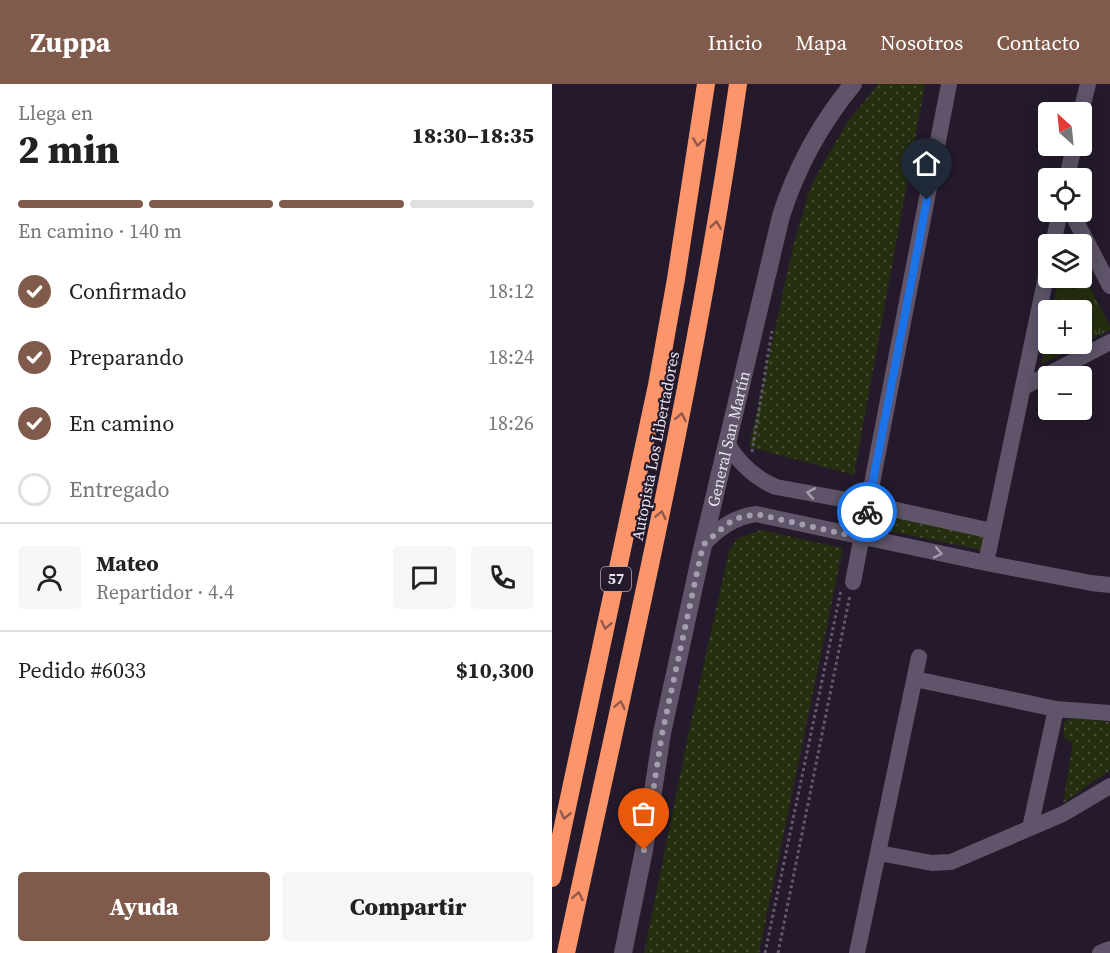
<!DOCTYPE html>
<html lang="es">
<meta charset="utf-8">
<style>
:root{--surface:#fff;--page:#f6f6f6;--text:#222;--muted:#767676;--line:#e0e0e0;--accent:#805b4c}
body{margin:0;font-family:"Source Serif 4",serif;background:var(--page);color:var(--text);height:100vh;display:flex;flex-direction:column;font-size:22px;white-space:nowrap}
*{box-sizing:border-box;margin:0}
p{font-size:20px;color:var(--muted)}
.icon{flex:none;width:33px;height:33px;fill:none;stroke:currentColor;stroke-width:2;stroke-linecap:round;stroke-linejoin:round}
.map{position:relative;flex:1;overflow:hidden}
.side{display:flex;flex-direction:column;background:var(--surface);width:552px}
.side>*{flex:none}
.needle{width:39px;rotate:333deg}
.controls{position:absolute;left:486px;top:18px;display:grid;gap:12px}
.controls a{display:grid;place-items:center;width:54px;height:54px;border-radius:6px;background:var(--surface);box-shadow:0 3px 15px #0003;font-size:30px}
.pin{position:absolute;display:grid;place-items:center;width:51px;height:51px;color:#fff;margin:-62px -26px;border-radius:50% 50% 50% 0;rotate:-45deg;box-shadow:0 0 6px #0007}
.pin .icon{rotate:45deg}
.courier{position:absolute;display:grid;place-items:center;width:60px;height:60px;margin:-30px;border:4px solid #1a73e8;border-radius:50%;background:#fff;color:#222;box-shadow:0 2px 8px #0007}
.summary em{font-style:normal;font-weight:800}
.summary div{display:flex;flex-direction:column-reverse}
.summary{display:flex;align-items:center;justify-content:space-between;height:102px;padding:0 18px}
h1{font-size:39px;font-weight:800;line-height:45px}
.bar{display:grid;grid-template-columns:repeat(4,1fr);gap:9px 6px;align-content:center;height:72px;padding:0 18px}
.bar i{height:8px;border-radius:4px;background:var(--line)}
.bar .on{background:var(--accent)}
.bar p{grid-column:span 4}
.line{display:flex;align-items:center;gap:15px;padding:0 18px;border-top:2px solid var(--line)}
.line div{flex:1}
.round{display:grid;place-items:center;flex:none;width:63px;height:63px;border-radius:6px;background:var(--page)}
ol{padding:0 18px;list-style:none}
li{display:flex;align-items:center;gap:18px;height:66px}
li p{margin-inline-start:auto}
li .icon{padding:6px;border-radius:50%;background:var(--accent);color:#fff;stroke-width:4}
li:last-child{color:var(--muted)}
li i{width:33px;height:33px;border:3px solid var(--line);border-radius:50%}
.primary-button{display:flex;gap:12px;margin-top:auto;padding:12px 18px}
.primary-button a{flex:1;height:69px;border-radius:6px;background:var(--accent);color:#fff;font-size:24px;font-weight:800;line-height:69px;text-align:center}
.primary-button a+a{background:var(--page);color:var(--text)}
header{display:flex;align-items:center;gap:36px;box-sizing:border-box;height:84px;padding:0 30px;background:var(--accent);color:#fff}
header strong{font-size:28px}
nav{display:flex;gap:33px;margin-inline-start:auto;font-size:21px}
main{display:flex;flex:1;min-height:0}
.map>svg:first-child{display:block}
.grass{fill:url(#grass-tufts)}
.park{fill:url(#park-dots)}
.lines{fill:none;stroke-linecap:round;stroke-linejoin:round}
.path{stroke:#625969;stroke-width:3;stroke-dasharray:3 3;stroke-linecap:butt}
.street{stroke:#5f5469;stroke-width:16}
.secondary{stroke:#5f5469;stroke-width:18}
.highway{stroke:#fd956b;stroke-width:18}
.oneway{stroke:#90584c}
.oneway2{stroke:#a49cac}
.done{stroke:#a49dab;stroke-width:6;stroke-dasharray:0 10.8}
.route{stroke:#1a73e8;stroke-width:8}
.labels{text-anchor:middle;stroke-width:4.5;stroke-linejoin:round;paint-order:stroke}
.shield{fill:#241a2c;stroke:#aea7b4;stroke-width:1.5}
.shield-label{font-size:15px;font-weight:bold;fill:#e9e3ef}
.street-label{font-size:16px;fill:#e9e3ef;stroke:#241a2c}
</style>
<header>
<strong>Zuppa</strong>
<nav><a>Inicio</a><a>Mapa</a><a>Nosotros</a><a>Contacto</a></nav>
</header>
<main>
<section class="side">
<div class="summary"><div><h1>2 min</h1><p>Llega en</p></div><em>18:30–18:35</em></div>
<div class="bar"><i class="on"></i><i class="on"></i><i class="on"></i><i></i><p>En camino · 140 m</p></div>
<ol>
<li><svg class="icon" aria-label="check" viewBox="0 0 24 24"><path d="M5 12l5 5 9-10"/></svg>Confirmado<p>18:12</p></li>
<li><svg class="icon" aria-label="check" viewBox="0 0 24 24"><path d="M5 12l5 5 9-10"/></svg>Preparando<p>18:24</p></li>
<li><svg class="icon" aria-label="check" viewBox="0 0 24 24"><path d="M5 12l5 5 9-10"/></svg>En camino<p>18:26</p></li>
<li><i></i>Entregado</li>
</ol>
<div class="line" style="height:108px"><a class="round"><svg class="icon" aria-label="person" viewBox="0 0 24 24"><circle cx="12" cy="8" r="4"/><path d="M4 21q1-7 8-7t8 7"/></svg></a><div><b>Mateo</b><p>Repartidor · 4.4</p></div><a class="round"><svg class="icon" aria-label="chat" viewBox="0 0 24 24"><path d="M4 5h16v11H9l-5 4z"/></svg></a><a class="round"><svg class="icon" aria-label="phone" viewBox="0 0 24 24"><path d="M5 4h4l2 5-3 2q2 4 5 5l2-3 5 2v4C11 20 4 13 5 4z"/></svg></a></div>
<div class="line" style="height:78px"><div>Pedido #6033</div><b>$10,300</b></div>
<div class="primary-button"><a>Ayuda</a><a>Compartir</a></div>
</section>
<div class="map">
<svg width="558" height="869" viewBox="0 0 558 869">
<defs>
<pattern id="grass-tufts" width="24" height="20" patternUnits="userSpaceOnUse" patternTransform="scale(1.5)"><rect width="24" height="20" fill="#252f0f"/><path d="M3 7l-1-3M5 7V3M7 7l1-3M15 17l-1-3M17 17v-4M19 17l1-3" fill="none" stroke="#454d32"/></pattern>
<pattern id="park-dots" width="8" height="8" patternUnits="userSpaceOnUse" patternTransform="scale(1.5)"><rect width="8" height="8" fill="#252f0f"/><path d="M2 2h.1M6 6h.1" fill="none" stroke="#454d32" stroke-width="1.8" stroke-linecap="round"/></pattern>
</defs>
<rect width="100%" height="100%" fill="#241a2c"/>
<!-- grass -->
<path class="grass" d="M 530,188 L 558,242 L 558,246 L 489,280 L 496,242 L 496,260 L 530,260 L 530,226 L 500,226 L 507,194 L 530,194 Z"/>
<!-- park -->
<path class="park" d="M 326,0 L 373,0 L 302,391 L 197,363 L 242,159 L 259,101 L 294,40 Z
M 331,429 L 434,450 L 430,466 L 327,445 Z
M 209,446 L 291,464 L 207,869 L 92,869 L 139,637 L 177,467 L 185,455 Z
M 518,634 L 558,638 L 558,686 L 511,719 L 521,659 L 512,654 L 512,638 Z"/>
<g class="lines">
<!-- path -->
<path class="path" d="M 200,368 L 220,247
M 213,869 L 289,506
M 226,869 L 298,511"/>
<!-- street -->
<path class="street" d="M 529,28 L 536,0
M 515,94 L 522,62
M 519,128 L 558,202
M 501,160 L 508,128
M 472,303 L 558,258
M 175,359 C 187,379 202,394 224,403 L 317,420 L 440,447
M 151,461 C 166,444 182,433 204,430 L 434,479 L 539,499 L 558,501
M 434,479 L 496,183
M 301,498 L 397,0
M 363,595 L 504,625 L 558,629
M 478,744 L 504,625
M 327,769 L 380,779 L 399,778 L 511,730 L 558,702
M 305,869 L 367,573
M 548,869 L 558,865"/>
<!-- secondary -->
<path class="secondary" id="s1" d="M 71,869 L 92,766 L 110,649 L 151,461 L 229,132 C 245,82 268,40 301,0"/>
<!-- highway -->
<path class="highway" d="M 0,794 L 105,301 L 124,195 L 154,0
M 14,869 C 76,580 144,293 186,0"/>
</g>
<!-- one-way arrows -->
<defs><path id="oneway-chevron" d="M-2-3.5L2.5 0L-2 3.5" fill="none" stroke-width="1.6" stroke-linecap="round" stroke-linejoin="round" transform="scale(1.5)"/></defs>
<g class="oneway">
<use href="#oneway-chevron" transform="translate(146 58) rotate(98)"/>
<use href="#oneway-chevron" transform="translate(164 141) rotate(-81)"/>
<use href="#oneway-chevron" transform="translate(129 333) rotate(-79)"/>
<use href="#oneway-chevron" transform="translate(109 431) rotate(-78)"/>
<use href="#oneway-chevron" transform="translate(54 541) rotate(102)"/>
<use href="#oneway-chevron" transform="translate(68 621) rotate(-78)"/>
<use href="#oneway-chevron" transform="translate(13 731) rotate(102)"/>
<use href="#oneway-chevron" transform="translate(26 812) rotate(-78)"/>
</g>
<g class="oneway2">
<use href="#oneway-chevron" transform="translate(259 409) rotate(-170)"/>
<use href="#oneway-chevron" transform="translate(386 469) rotate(12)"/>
</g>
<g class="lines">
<!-- done -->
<path class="done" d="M 92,766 L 110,650 L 151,461 L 175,440 L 186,434 L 204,430 L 310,454 L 315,428"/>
<!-- route -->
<path class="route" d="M 315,428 L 375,116"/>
</g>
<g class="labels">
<!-- shield labels -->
<rect class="shield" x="49" y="483" width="30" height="24" rx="4.5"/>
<g class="shield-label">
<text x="64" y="500">57</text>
</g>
<!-- street labels -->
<g class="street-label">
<text dy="6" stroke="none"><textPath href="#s1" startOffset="525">General San Martín</textPath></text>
<text transform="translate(103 362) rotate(-79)" y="6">Autopista Los Libertadores</text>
</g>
</g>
</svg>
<div class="controls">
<a><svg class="needle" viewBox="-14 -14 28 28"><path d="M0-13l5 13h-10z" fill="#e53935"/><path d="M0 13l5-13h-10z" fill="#767676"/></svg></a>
<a><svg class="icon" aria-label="locate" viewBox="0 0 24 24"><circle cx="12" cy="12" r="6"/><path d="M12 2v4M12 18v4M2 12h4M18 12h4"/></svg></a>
<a><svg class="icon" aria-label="layers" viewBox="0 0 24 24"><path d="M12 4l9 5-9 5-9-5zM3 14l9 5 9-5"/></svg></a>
<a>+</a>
<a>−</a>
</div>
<div class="pin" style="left:92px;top:766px;background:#ea580c"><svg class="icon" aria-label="bag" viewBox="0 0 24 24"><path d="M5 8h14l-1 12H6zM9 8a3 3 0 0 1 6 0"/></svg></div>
<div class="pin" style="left:375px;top:116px;background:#1f2937"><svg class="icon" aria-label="home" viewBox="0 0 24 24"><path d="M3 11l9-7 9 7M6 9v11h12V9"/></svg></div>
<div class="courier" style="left:315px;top:428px"><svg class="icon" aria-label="bike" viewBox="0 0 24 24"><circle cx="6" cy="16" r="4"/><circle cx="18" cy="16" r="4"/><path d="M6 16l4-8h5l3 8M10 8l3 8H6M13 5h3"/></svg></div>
</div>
</main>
